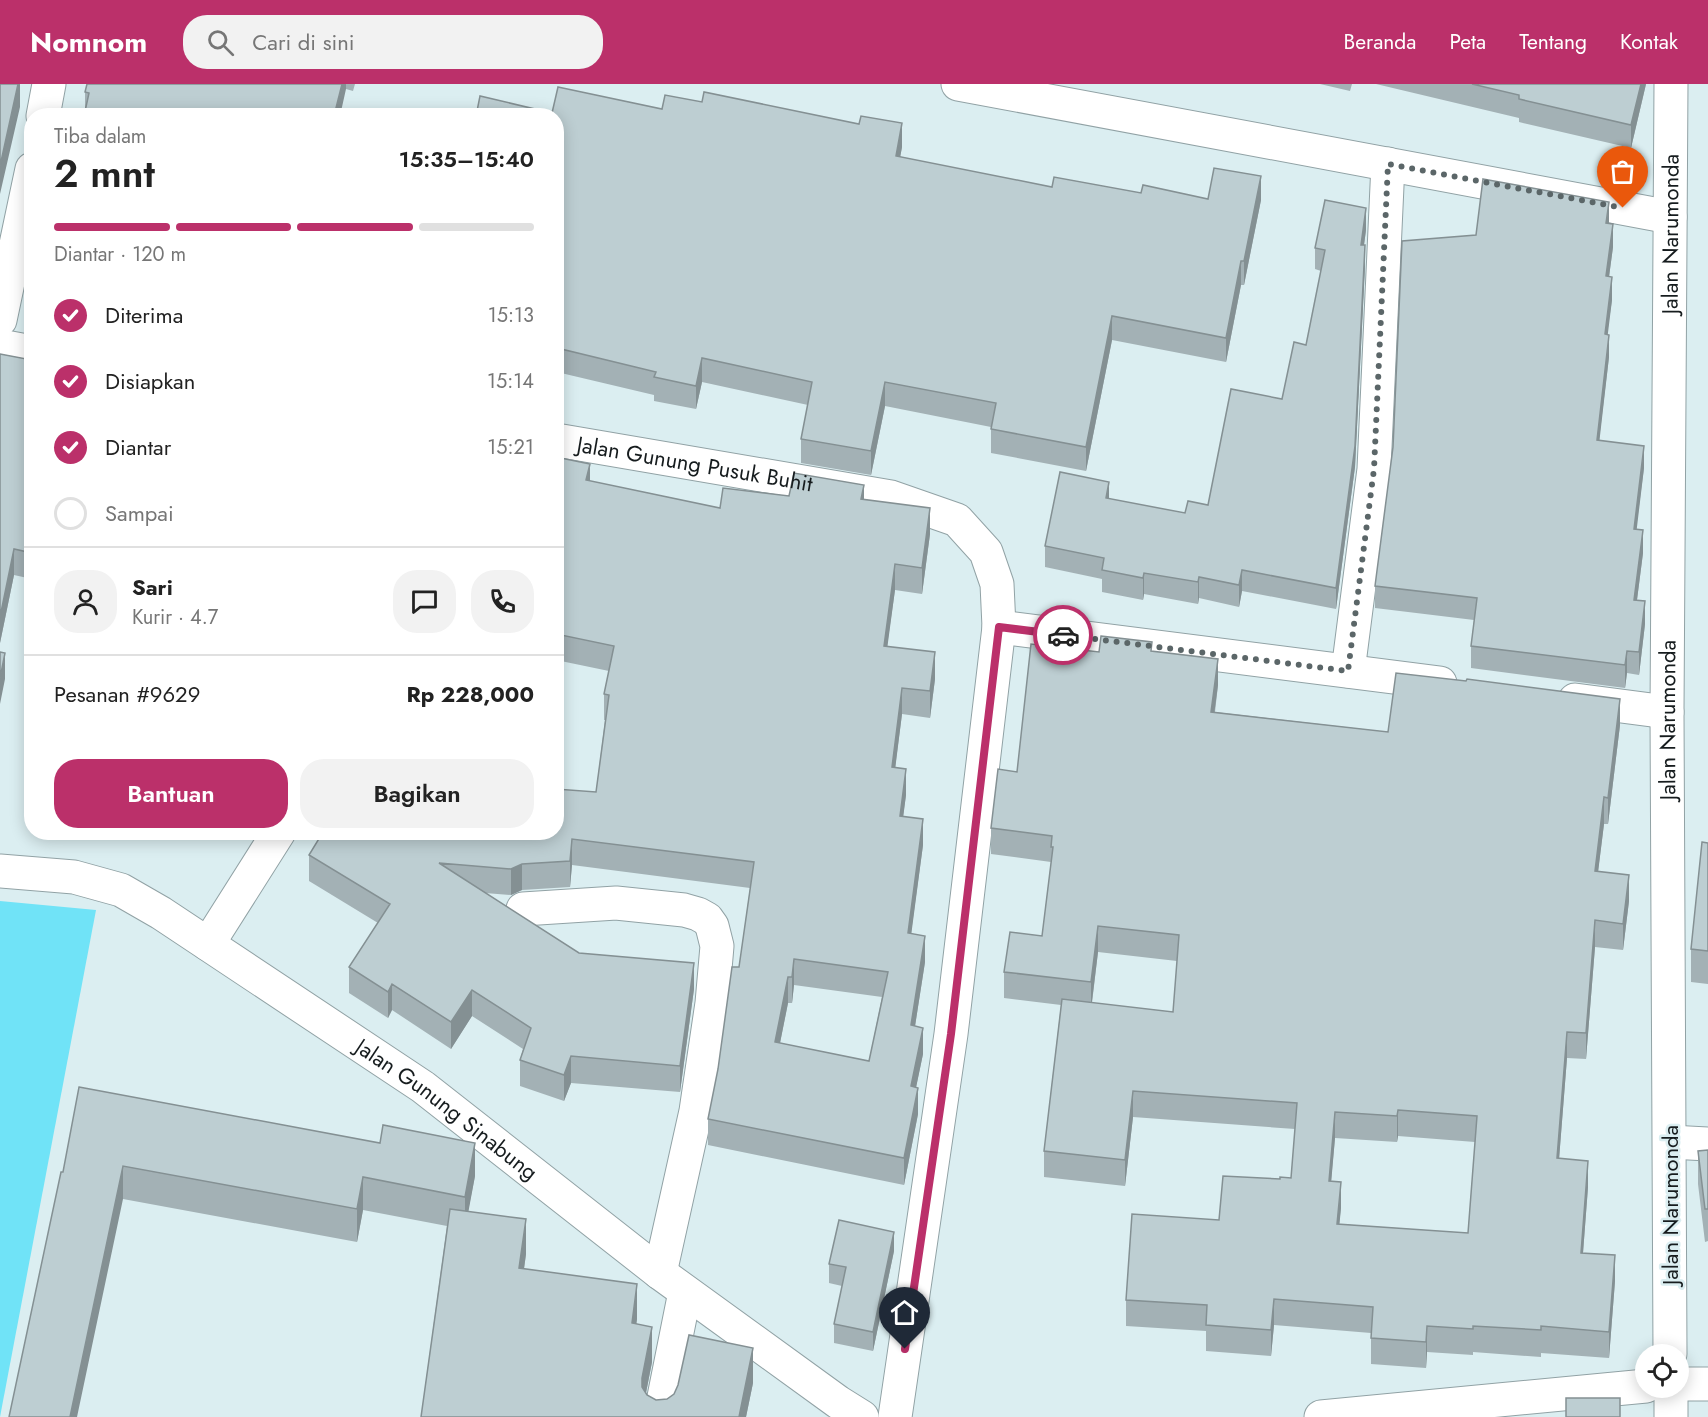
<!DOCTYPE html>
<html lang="id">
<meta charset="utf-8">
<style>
:root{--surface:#fff;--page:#f2f2f2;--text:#222;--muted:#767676;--line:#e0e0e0;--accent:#bb306a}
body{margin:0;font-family:Jost,sans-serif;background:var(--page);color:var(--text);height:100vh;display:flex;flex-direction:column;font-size:22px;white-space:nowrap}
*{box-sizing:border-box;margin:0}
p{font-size:20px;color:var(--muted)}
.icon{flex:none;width:33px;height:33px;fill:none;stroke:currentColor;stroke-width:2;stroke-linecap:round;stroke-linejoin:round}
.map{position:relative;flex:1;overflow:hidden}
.details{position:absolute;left:24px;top:24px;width:540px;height:732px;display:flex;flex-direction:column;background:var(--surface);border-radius:24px;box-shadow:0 3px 15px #0003}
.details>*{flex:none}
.tools{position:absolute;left:1635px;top:1260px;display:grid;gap:12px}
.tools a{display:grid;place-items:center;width:54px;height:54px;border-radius:50%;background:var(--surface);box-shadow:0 3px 15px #0003;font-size:30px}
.pin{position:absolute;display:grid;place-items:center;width:51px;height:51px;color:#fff;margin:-62px -26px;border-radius:50% 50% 50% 0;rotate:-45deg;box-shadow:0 0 6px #0007}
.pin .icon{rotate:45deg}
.courier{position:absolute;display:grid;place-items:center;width:60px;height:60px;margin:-30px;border:4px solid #bb306a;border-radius:50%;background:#fff;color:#222;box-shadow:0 2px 8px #0007}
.summary em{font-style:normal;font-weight:600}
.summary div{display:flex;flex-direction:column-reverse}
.summary{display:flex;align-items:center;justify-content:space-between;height:102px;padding:0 30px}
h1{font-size:39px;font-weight:600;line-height:45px}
.bar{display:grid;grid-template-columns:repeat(4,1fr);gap:9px 6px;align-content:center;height:72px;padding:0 30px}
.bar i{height:8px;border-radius:4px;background:var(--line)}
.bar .selected{background:var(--accent)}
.bar p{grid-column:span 4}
.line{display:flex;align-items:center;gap:15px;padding:0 30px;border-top:2px solid var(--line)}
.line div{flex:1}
.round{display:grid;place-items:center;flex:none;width:63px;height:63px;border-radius:24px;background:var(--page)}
ol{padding:0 30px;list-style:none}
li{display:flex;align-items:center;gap:18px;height:66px}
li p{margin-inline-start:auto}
li .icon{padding:6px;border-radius:50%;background:var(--accent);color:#fff;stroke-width:4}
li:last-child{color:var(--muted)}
li i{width:33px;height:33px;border:3px solid var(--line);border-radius:50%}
.primary-button{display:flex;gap:12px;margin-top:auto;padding:12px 30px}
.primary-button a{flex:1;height:69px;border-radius:24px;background:var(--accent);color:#fff;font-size:24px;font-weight:600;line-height:69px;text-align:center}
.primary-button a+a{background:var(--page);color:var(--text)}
header{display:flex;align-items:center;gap:36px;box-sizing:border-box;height:84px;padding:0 30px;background:var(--accent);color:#fff}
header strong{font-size:28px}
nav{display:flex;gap:33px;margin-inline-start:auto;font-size:21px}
.search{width:420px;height:54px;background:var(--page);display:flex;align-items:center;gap:15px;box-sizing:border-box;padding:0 21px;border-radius:24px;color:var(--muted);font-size:22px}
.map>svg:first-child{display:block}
.green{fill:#70e3f7}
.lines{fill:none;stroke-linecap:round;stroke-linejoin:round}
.minor-casing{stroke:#91a2a5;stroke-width:35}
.minor{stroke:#fff;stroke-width:33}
.wall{fill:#a3b1b5;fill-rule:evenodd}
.shaded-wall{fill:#849093}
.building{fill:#bdced2;stroke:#849093;stroke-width:1.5;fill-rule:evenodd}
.done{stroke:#5b6668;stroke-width:6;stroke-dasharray:0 10.8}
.route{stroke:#bb306a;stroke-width:8}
.labels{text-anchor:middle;stroke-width:5;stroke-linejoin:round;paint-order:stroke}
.street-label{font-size:22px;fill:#161c1e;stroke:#dbeef1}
</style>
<header>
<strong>Nomnom</strong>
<div class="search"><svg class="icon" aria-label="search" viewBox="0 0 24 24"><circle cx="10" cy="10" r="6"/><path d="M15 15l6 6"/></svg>Cari di sini</div>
<nav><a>Beranda</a><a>Peta</a><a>Tentang</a><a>Kontak</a></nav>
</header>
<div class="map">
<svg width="1708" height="1333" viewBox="0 0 1708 1333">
<rect width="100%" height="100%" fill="#dbeef1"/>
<!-- green -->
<path class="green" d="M 0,817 L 96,826 L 0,1333 Z"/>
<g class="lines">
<defs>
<g id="minor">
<path d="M 958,0 L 1670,133"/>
<path d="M 43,32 L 49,0"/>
<path d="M 0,236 L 32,85"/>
<path d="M 0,262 L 32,268"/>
<path id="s1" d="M 556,356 L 891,413 L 957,436 L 986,468 L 997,500 L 999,543 L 951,950 L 895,1333"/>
<path d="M 999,543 L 1440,599"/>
<path d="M 1348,587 L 1374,385 L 1388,80"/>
<path d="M 1575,616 L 1667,628"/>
<path id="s2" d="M 0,787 L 74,793 L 121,806 L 161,829 L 423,1003 L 660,1189 L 838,1318 L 862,1333"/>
<path d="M 523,825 L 616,819 L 684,826 L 698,830 L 707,835 L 712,842 L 717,862 L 712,919 L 696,1027 L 660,1189"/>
<path d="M 208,860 L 279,748"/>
<path d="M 1670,1058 L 1708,1060"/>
<path id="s3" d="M 1670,1270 L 1667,628 L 1671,0"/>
<path d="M 1678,1300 L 1708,1300"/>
<path d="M 1671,1304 L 1671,1333"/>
<path d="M 660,1333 L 685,1208"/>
<path d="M 1321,1333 L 1646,1302"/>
</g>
</defs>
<!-- minor casing -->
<use href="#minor" class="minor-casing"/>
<!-- minor -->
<use href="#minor" class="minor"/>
</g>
<!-- wall -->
<path class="wall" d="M 87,0 L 355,0 L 353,7 L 346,5 L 85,27 L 85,8 Z
M 1320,0 L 1352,0 L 1350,7 Z
M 1376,0 L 1646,0 L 1631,64 L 1519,38 L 1519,34 Z
M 662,25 L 902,63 L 900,73 L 1052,103 L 1208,115 L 1261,116 L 1244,201 L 1241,201 L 1226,278 L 1112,256 L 1086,387 L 991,369 L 991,343 L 885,322 L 871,391 L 801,379 L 801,355 L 808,321 L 702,298 L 696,325 L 654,317 L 654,311 L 561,289 L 556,306 L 556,32 L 552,29 Z
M 1609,140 L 1613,163 L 1609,193 L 1612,216 L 1607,250 L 1609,273 L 1599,356 L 1644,384 L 1636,445 L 1643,469 L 1637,516 L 1645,540 L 1639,591 L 1627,589 L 1625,604 L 1471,584 L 1471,562 L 1474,536 L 1375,524 L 1375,502 Z
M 1366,146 L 1364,161 L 1365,182 L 1355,383 L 1336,525 L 1242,507 L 1239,523 L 1199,514 L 1198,520 L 1144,510 L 1143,516 L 1102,508 L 1102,495 L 1045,483 L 1045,462 L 1109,415 L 1185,429 L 1208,421 L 1282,315 L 1306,261 L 1321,187 L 1315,185 L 1315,164 Z
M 0,270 L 32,276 L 32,495 L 14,491 L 0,559 Z
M 556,373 L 590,397 L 720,424 L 789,412 L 864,415 L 930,450 L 922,510 L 895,506 L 887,562 L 935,595 L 930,634 L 902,630 L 895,684 L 906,711 L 903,732 L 923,761 L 911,849 L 925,878 L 915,942 L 923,970 L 916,1003 L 918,1030 L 904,1101 L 708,1061 L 708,1035 L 739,883 L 750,804 L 572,781 L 570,803 L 522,806 L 511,811 L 485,809 L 579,869 L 694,905 L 680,1008 L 571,999 L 564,1017 L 520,1002 L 520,976 L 523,965 L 472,932 L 451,965 L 392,926 L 388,934 L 349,909 L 349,883 L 378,839 L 309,797 L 309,771 L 596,708 L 605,636 L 604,636 L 604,610 L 609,587 L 556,576 ZM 794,901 L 882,913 L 869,977 L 780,959 L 788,919 L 792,919 Z
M 1152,567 L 1218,601 L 1215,628 L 1388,648 L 1620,641 L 1608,740 L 1604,740 L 1598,787 L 1629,817 L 1623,866 L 1595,863 L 1586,975 L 1567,974 L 1559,1075 L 1588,1103 L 1583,1169 L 1615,1197 L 1609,1274 L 1541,1269 L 1541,1273 L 1473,1268 L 1473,1271 L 1427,1268 L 1426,1284 L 1371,1280 L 1371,1249 L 1274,1241 L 1271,1272 L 1206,1267 L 1206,1247 L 1126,1242 L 1126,1216 L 1219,1136 L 1280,1095 L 1291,1094 L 1295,1045 L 1133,1033 L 1125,1102 L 1044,1093 L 1044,1067 L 1061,921 L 1004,914 L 1004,888 L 1042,852 L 1051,778 L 991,770 L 991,744 L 1017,688 L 1099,568 ZM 1098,868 L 1177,877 L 1173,928 L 1092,919 ZM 1398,1052 L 1475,1058 L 1468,1149 L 1339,1140 L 1341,1124 L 1331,1097 L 1335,1054 L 1397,1058 Z
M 1708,759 L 1708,900 L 1691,898 L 1691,865 Z
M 79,1003 L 475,1092 L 468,1127 L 526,1170 L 524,1185 L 637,1235 L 636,1240 L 652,1278 L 646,1309 L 647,1311 L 656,1316 L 667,1315 L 753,1299 L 746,1333 L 421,1333 L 447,1142 L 363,1126 L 357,1158 L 123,1115 Z
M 1708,1066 L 1708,1157 L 1705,1158 L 1698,1100 L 1698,1067 Z
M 894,1167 L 873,1267 L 834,1259 L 834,1240 L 842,1202 L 829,1199 L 829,1180 Z"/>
<!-- shaded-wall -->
<path class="shaded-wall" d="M 18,0 L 20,0 L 20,23 L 0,110 L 0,82 Z
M 342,0 L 346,0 L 346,5 L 340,32 L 334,32 Z
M 1641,0 L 1646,0 L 1631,64 L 1631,41 Z
M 902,39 L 902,63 L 896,96 L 896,72 Z
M 1261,92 L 1261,116 L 1244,201 L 1244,177 Z
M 1609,118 L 1609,141 L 1606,139 Z
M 1366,124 L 1366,146 L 1361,183 L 1361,161 Z
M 1613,140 L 1613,163 L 1606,215 L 1606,192 Z
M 1365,161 L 1365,182 L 1355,383 L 1336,525 L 1336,504 Z
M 1241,177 L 1241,201 L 1226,278 L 1226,254 Z
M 1612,193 L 1612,216 L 1605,273 L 1605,250 Z
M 1112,232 L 1112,256 L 1086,387 L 1086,363 Z
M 1609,251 L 1609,273 L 1597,378 L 1597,356 Z
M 561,265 L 561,289 L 556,306 L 556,282 Z
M 702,274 L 702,298 L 696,325 L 696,302 Z
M 885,298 L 885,322 L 871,391 L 871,367 Z
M 1644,362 L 1644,384 L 1634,468 L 1634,445 Z
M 590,380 L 590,406 L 586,396 Z
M 1109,398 L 1109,420 L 1106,414 Z
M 864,401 L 864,427 L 861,415 Z
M 930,424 L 930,450 L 922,510 L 922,484 Z
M 1643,446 L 1643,469 L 1634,539 L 1634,516 Z
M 14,465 L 14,491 L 0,559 L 0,533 Z
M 895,480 L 895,506 L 884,588 L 884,562 Z
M 1242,486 L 1242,507 L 1239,523 L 1239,501 Z
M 1144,489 L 1144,510 L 1143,516 L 1143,494 Z
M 1199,493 L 1199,514 L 1198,520 L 1198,498 Z
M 1645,517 L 1645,540 L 1639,591 L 1639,568 Z
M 1627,567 L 1627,589 L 1625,604 L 1625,581 Z
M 935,568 L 935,595 L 930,634 L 930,607 Z
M 5,569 L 5,595 L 0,620 L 0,594 Z
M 1218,575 L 1218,601 L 1211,654 L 1211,628 Z
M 902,604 L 902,630 L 892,710 L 892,683 Z
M 1620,615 L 1620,641 L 1608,740 L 1608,714 Z
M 906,685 L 906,711 L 900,758 L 900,732 Z
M 1604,713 L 1604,740 L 1595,813 L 1595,787 Z
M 923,735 L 923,761 L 908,875 L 908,849 Z
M 572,755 L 572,781 L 570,803 L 570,777 Z
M 522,780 L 522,806 L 511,811 L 511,785 Z
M 1629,791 L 1629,817 L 1623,866 L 1623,840 Z
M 1595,836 L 1595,863 L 1586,975 L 1586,949 Z
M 1098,842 L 1098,868 L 1091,925 L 1091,898 Z
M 925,852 L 925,878 L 911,968 L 911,941 Z
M 794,875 L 794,901 L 792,919 L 792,893 Z
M 694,879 L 694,905 L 680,1008 L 680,982 Z
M 788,893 L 788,919 L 775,984 L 775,958 Z
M 392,900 L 392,926 L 388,934 L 388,908 Z
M 472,906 L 472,932 L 451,965 L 451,938 Z
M 923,944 L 923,970 L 911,1028 L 911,1002 Z
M 1567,948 L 1567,974 L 1557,1101 L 1557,1074 Z
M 571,972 L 571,999 L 564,1017 L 564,991 Z
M 918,1004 L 918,1030 L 904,1101 L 904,1074 Z
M 1133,1007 L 1133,1033 L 1125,1102 L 1125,1076 Z
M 1398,1026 L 1398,1052 L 1397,1058 L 1397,1032 Z
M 1335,1028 L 1335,1054 L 1329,1123 L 1329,1097 Z
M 475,1059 L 475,1092 L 465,1146 L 465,1113 Z
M 1588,1077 L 1588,1103 L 1581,1195 L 1581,1169 Z
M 123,1082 L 123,1115 L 77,1333 L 70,1333 Z
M 363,1093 L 363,1126 L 357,1158 L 357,1125 Z
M 1341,1098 L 1341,1124 L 1337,1166 L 1337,1140 Z
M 526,1135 L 526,1170 L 519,1220 L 519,1184 Z
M 894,1148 L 894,1167 L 873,1267 L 873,1248 Z
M 1615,1171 L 1615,1197 L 1609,1274 L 1609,1248 Z
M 637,1200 L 637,1235 L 632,1274 L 632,1239 Z
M 1274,1215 L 1274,1241 L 1271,1272 L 1271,1246 Z
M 1427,1242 L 1427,1268 L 1426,1284 L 1426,1258 Z
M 652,1243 L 652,1278 L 642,1329 L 642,1294 Z
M 753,1264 L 753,1299 L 746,1333 L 739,1333 Z"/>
<!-- building -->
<path class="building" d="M 0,0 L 18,0 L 0,82 Z
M 87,0 L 342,0 L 334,32 L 84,32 L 89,9 L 85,8 Z
M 1472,0 L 1641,0 L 1631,41 L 1519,15 L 1519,11 Z
M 558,3 L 662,25 L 665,11 L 702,18 L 704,8 L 859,40 L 861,32 L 902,39 L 896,72 L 1052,103 L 1054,93 L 1141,109 L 1143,101 L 1208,115 L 1214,84 L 1261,92 L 1244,177 L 1241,177 L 1226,254 L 1112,232 L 1086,363 L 991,345 L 996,319 L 885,298 L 871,367 L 801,355 L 812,298 L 702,274 L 696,302 L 654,293 L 656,288 L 561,265 L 556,282 L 556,32 L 476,32 L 480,12 L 552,29 Z
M 1483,95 L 1609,118 L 1606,139 L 1613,140 L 1606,192 L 1612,193 L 1605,250 L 1609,251 L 1597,356 L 1644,362 L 1634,445 L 1643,446 L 1634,516 L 1645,517 L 1639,568 L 1627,567 L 1625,581 L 1471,562 L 1477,514 L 1375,502 L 1393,363 L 1402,157 L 1476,151 Z
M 1325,116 L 1366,124 L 1361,161 L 1365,161 L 1355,362 L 1336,504 L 1242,486 L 1239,501 L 1199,493 L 1198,498 L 1144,489 L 1143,494 L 1102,486 L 1104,474 L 1045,462 L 1060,388 L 1109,398 L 1106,414 L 1185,429 L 1188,417 L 1208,421 L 1231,305 L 1282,315 L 1294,258 L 1306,261 L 1325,166 L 1315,164 Z
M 0,270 L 32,276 L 32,469 L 14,465 L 0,533 Z
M 556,373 L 590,380 L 586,396 L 720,424 L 723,404 L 789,412 L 794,389 L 864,401 L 861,415 L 930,424 L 922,484 L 895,480 L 884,562 L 935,568 L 930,607 L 902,604 L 892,683 L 906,685 L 900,732 L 923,735 L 908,849 L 925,852 L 911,941 L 923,944 L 911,1002 L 918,1004 L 904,1074 L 708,1035 L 718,985 L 732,883 L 739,883 L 754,778 L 572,755 L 570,777 L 522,780 L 511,785 L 439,779 L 579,869 L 694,879 L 680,982 L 571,972 L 564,991 L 520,976 L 531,944 L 472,906 L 451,938 L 392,900 L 388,908 L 349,883 L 390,820 L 309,771 L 323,748 L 556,748 L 556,705 L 596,708 L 609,611 L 604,610 L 614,562 L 556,550 ZM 794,875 L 888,888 L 869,977 L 775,958 L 788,893 L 792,893 Z
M 1101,552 L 1152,558 L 1151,567 L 1218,575 L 1211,628 L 1388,648 L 1396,589 L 1466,597 L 1467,595 L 1620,615 L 1608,714 L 1604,713 L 1595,787 L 1629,791 L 1623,840 L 1595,836 L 1586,949 L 1567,948 L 1557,1074 L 1588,1077 L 1581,1169 L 1615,1171 L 1609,1248 L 1541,1242 L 1541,1246 L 1473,1242 L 1473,1245 L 1427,1242 L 1426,1258 L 1371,1254 L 1373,1223 L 1274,1215 L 1271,1246 L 1206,1241 L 1207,1221 L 1126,1216 L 1132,1130 L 1219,1136 L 1223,1092 L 1280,1095 L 1280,1093 L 1291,1094 L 1297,1019 L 1133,1007 L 1125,1076 L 1044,1067 L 1062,915 L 1173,928 L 1179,851 L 1098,842 L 1091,898 L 1004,888 L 1010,848 L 1042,852 L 1053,763 L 1051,763 L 1052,752 L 991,744 L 998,685 L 1017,688 L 1031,560 L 1099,568 ZM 1398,1026 L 1477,1032 L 1468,1149 L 1337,1140 L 1341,1098 L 1329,1097 L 1335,1028 L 1397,1032 Z
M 0,568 L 5,569 L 0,594 Z
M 1702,758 L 1708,759 L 1708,867 L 1691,865 Z
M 79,1003 L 380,1059 L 383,1041 L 475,1059 L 465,1113 L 363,1093 L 357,1125 L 123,1082 L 70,1333 L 9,1333 L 61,1088 L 63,1088 Z
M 1708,1066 L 1708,1125 L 1705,1125 L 1698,1067 Z
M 450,1125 L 526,1135 L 519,1184 L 637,1200 L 632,1239 L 652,1243 L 642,1294 L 642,1303 L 647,1311 L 656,1316 L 667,1315 L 674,1310 L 678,1301 L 689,1251 L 753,1264 L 739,1333 L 421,1333 Z
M 839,1136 L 894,1148 L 873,1248 L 834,1240 L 846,1183 L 829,1180 Z
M 1566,1314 L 1620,1314 L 1620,1333 L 1566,1333 Z"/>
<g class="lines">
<!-- done -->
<path class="done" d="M 1063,551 L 1348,587 L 1374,385 L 1388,80 L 1623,124"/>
<!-- route -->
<path class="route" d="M 905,1265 L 951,950 L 999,543 L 1063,551"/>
</g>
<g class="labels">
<!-- street labels -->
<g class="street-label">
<text dy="8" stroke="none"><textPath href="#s3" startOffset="1120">Jalan Narumonda</textPath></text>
<text dy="8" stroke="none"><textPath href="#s1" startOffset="141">Jalan Gunung Pusuk Buhit</textPath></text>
<text dy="8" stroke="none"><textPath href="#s3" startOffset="634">Jalan Narumonda</textPath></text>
<text dy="8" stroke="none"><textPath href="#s2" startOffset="516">Jalan Gunung Sinabung</textPath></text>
<text transform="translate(1670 1121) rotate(-90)" y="8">Jalan Narumonda</text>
</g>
</g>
</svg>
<div class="tools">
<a><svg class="icon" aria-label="locate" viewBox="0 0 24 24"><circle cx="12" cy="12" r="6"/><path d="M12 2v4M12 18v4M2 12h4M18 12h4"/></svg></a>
</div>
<div class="pin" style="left:1623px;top:124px;background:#ea580c"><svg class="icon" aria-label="bag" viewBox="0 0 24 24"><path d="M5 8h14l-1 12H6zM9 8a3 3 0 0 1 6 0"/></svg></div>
<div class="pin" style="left:905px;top:1265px;background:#1f2937"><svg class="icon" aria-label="home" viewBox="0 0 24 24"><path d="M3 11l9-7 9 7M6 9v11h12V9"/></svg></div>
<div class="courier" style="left:1063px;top:551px"><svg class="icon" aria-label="car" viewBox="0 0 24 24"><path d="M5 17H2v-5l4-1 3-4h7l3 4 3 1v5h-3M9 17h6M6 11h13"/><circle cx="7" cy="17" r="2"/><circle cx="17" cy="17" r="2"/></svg></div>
<section class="details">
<div class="summary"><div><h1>2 mnt</h1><p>Tiba dalam</p></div><em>15:35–15:40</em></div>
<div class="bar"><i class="selected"></i><i class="selected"></i><i class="selected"></i><i></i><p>Diantar · 120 m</p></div>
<ol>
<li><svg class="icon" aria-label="check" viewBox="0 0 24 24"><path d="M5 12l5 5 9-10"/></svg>Diterima<p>15:13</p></li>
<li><svg class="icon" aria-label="check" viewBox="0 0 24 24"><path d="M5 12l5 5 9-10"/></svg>Disiapkan<p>15:14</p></li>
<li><svg class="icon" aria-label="check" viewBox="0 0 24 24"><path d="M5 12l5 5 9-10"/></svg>Diantar<p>15:21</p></li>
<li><i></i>Sampai</li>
</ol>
<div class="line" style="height:108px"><a class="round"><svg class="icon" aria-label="person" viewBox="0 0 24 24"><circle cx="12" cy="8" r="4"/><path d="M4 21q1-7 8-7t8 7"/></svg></a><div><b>Sari</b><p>Kurir · 4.7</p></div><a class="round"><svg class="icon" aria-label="chat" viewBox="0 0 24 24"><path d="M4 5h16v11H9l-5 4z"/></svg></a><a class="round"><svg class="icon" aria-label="phone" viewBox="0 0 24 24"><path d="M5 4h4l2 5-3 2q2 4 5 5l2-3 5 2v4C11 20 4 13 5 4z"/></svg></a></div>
<div class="line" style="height:78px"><div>Pesanan #9629</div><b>Rp 228,000</b></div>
<div class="primary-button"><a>Bantuan</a><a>Bagikan</a></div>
</section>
</div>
